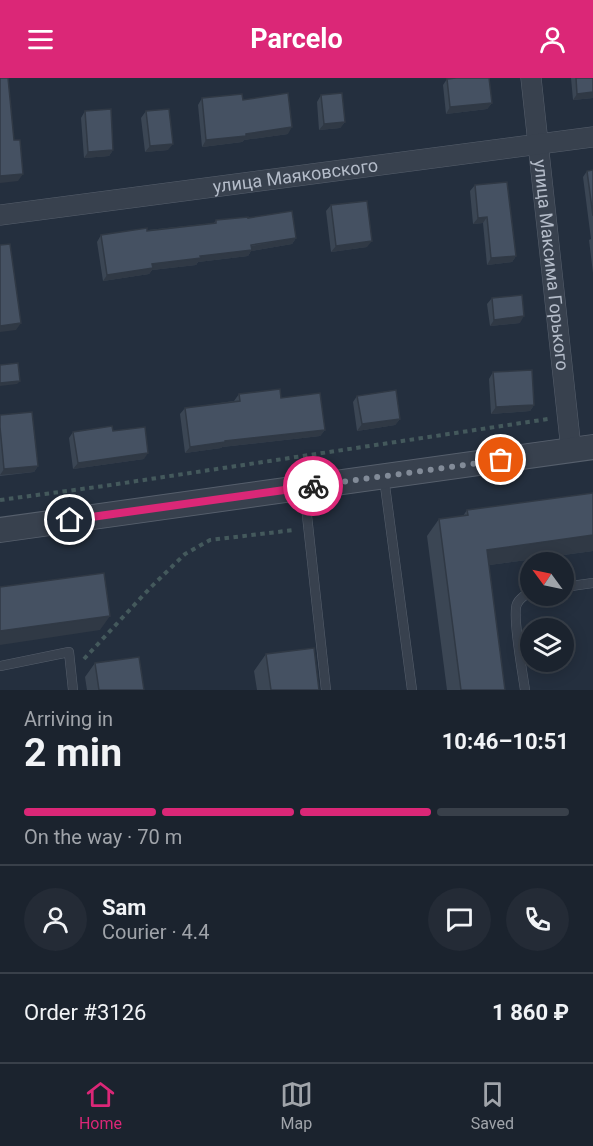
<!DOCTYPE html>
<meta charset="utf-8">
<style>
:root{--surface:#1b232e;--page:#242b36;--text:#f1f3f6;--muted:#a0a4aa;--line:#39404a;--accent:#db2777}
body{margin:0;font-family:Roboto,sans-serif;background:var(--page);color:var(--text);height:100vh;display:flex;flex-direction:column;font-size:22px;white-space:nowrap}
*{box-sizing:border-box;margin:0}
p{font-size:20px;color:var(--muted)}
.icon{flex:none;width:33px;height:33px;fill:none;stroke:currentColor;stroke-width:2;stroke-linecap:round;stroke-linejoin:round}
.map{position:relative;height:612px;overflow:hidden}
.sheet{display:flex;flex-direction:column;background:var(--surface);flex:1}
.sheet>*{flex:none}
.needle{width:39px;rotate:303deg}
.tools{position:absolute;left:520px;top:474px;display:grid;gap:12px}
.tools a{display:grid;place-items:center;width:54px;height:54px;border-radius:50%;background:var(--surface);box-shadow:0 3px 15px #0003,0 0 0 2px var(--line);font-size:30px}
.pin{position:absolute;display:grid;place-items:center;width:51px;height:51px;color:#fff;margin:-26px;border:3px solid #fff;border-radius:50%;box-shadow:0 2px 6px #0007}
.courier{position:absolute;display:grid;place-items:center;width:60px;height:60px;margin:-30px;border:4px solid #db2777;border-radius:50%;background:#fff;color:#222;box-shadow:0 2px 8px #0007}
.summary em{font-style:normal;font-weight:700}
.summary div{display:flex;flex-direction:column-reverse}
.summary{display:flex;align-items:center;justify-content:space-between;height:102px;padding:0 24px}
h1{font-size:39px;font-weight:700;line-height:45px}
.bar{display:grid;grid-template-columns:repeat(4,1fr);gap:9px 6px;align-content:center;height:72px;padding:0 24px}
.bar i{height:8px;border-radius:4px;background:var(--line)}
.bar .selected{background:var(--accent)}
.bar p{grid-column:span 4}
.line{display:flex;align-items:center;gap:15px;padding:0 24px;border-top:2px solid var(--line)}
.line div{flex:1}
.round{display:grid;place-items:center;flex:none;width:63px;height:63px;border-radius:32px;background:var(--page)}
header{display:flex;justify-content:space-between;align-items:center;height:78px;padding:0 24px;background:var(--accent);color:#fff;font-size:27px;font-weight:700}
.menu{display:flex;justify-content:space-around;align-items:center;height:84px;border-top:2px solid var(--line);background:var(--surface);font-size:16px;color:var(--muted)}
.menu a{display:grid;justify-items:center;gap:3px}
.menu .selected{color:var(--accent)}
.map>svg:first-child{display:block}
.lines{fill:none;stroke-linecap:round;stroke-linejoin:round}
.service-casing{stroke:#565f6c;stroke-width:10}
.minor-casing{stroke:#565f6c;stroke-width:21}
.tertiary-casing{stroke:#565f6c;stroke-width:26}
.path{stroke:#44595c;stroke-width:4;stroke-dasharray:4.5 4.5;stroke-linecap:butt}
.service{stroke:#38414e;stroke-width:9}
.minor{stroke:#38414e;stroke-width:20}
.tertiary{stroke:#38414e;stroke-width:24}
.wall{fill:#3b4654}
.shaded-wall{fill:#303945}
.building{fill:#455162;stroke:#303945;stroke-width:1.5}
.done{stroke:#828b98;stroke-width:6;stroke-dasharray:0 10.8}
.route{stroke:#db2777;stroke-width:8}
.labels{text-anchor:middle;stroke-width:4.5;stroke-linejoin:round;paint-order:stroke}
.street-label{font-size:18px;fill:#b4bcc9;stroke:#1d2633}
</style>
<header><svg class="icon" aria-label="menu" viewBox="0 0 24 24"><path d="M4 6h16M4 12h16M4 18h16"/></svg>Parcelo<svg class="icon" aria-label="person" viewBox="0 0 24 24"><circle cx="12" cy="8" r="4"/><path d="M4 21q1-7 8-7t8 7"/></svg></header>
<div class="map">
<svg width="593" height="612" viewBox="0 0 593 612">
<rect width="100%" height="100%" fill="#242f3e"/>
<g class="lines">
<defs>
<path id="service" d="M 384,400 L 412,612
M 304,410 L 326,612
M 564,509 L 593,505
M 0,588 L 69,574 L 73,612
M 525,612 C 523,598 512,536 517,526 C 519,521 526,516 531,514"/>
<g id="minor">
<path id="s1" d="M 531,0 L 571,371"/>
<path id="s2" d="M 0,137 L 593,59"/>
</g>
<path id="tertiary" d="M 0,452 L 593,369"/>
</defs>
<!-- service casing -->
<use href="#service" class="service-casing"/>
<!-- minor casing -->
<use href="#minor" class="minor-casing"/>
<!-- tertiary casing -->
<use href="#tertiary" class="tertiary-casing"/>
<!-- path -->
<path class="path" d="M 0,422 L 104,408 L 548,341
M 84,581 L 150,510 L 185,476 L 210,462 L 294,452"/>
<!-- service -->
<use href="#service" class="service"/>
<!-- minor -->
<use href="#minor" class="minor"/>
<!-- tertiary -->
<use href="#tertiary" class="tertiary"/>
</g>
<!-- wall -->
<path class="wall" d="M 571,0 L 593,0 L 593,20 L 573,22 Z
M 447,1 L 492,25 L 487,31 L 446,36 L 443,7 Z
M 321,17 L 345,44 L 340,50 L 319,52 L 317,24 Z
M 202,20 L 243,22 L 288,56 L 244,62 L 242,64 L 202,69 L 198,27 Z
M 85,33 L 113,72 L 109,78 L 84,80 L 81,40 Z
M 146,33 L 168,72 L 145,74 L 141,40 Z
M 593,92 L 593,195 L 589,162 L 591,161 L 583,99 L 587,93 Z
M 475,107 L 516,178 L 512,184 L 487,187 L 483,145 L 473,146 L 470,113 Z
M 331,127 L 367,169 L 331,174 L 326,133 Z
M 248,140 L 296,160 L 292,166 L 251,173 L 248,178 L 198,184 L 196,187 L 152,192 L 149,196 L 103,203 L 97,164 L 101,157 L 214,145 L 216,142 Z
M 492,220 L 520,245 L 490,248 L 487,226 Z
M 493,294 L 534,327 L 530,333 L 491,336 L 489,301 Z
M 239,316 L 281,320 L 325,352 L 320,358 L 222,369 L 221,370 L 185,375 L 180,336 L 185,330 L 234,323 Z
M 357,318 L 400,341 L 395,347 L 357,353 L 353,324 Z
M 0,337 L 38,388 L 34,394 L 0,398 Z
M 113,353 L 144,381 L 73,391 L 69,360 L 73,354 Z
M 593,415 L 593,473 L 489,487 L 505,612 L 447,612 L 427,458 L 439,441 L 463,438 L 467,432 Z
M 266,576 L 319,612 L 257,612 L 254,593 Z
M 95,585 L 144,612 L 87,612 L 85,599 Z"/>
<!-- shaded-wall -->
<path class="shaded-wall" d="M 593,14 L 593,20 L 573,22 L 577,16 Z
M 492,25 L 487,31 L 446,36 L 450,29 Z
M 345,44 L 340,50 L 319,52 L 324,46 Z
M 292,49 L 288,56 L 244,62 L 242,64 L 202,69 L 206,62 Z
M 173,66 L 168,72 L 145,74 L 150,68 Z
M 113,72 L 109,78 L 84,80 L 88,74 Z
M 23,96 L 18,103 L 0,105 L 0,98 Z
M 487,139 L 483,145 L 473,146 L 478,140 Z
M 296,160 L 292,166 L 251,173 L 248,178 L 198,184 L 196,187 L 152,192 L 149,196 L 103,203 L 107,197 L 152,186 Z
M 372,163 L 367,169 L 331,174 L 336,168 Z
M 516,178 L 512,184 L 487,187 L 491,180 Z
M 524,238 L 520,245 L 490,248 L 494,242 Z
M 21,245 L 16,252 L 0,254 L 0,248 Z
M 20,303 L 17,306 L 0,308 L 0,305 Z
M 534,327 L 530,333 L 491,336 L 496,329 Z
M 400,341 L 395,347 L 357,353 L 362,346 Z
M 325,352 L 320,358 L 222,369 L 221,370 L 185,375 L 190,369 L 225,363 Z
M 148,375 L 144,381 L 73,391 L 78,385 Z
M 38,388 L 34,394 L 0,397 L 4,391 Z
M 593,457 L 593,473 L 475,489 L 487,472 Z
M 110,538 L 100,552 L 0,567 L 0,553 Z"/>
<!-- building -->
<path class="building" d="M 0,0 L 8,0 L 14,62 L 20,62 L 23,96 L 0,98 Z
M 456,0 L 489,0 L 492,25 L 450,29 L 447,1 Z
M 576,0 L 593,0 L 593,14 L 577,16 Z
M 288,15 L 292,49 L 246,56 L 246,58 L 206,62 L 202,20 L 242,16 L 243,22 Z
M 342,15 L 345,44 L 324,46 L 321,17 Z
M 111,31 L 113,72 L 88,74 L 85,33 Z
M 169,31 L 173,66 L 150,68 L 146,33 Z
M 593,92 L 593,138 L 587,93 Z
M 507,104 L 516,178 L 491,180 L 487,139 L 478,140 L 475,107 Z
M 367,123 L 372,163 L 336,168 L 331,127 Z
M 292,133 L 296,160 L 251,167 L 252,172 L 200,178 L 201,180 L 152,186 L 153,190 L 107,197 L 101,157 L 147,150 L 147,153 L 216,145 L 216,142 L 248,139 L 248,140 Z
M 10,166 L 21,245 L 0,248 L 0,167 Z
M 522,217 L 524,238 L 494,242 L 492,220 Z
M 18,285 L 20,303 L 0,305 L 0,287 Z
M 532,292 L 534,327 L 496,329 L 493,294 Z
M 280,311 L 281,320 L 320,315 L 325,352 L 225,363 L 225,364 L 190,369 L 185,330 L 240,323 L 239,316 Z
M 396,312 L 400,341 L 362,346 L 357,318 Z
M 32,334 L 38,388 L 4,391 L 0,349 L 0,337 Z
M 112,348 L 113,353 L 145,349 L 148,375 L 78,385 L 73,354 Z
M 593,415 L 593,457 L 487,472 L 505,612 L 461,612 L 439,441 L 468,437 L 467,432 Z
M 104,495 L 110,538 L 0,553 L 0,509 Z
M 314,570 L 319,612 L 271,612 L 266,576 Z
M 139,579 L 144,612 L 99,612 L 95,585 Z"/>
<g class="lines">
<!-- done -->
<path class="done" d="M 313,408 L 501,382"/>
<!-- route -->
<path class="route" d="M 70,442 L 313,408"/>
</g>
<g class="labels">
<!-- street labels -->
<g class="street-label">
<text dy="6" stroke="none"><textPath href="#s2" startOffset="298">улица Маяковского</textPath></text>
<text dy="6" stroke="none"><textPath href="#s1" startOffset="188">улица Максима Горького</textPath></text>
</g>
</g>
</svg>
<div class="tools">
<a><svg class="needle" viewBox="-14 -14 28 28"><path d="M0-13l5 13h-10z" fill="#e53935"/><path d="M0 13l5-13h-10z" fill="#a0a4aa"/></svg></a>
<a><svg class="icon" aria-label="layers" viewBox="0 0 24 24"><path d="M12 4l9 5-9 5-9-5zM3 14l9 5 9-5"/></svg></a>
</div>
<div class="pin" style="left:501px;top:382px;background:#ea580c"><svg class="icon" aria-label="bag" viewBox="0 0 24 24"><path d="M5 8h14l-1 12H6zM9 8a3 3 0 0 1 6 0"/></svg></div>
<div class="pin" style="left:70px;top:442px;background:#1f2937"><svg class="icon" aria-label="home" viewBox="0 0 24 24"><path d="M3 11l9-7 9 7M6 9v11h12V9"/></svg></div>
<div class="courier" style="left:313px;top:408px"><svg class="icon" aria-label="bike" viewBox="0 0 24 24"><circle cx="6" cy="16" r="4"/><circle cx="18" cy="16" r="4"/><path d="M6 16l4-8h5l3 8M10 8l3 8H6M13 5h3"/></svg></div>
</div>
<section class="sheet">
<div class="summary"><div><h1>2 min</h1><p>Arriving in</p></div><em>10:46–10:51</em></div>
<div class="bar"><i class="selected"></i><i class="selected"></i><i class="selected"></i><i></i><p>On the way · 70 m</p></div>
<div class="line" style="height:108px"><a class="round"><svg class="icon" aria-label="person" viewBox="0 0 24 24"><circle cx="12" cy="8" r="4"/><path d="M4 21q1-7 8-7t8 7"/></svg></a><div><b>Sam</b><p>Courier · 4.4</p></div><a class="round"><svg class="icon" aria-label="chat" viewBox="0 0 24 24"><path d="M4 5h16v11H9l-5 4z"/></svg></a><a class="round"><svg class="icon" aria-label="phone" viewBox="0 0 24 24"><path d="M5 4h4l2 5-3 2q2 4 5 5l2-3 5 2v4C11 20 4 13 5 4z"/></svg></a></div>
<div class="line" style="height:78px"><div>Order #3126</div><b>1 860 ₽</b></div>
</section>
<nav class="menu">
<a class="selected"><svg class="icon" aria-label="home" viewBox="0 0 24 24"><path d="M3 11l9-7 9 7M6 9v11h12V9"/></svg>Home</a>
<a><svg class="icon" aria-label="map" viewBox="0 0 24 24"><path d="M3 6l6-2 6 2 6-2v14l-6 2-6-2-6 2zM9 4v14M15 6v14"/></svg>Map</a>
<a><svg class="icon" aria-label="saved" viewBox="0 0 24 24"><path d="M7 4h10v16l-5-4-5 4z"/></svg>Saved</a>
</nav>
